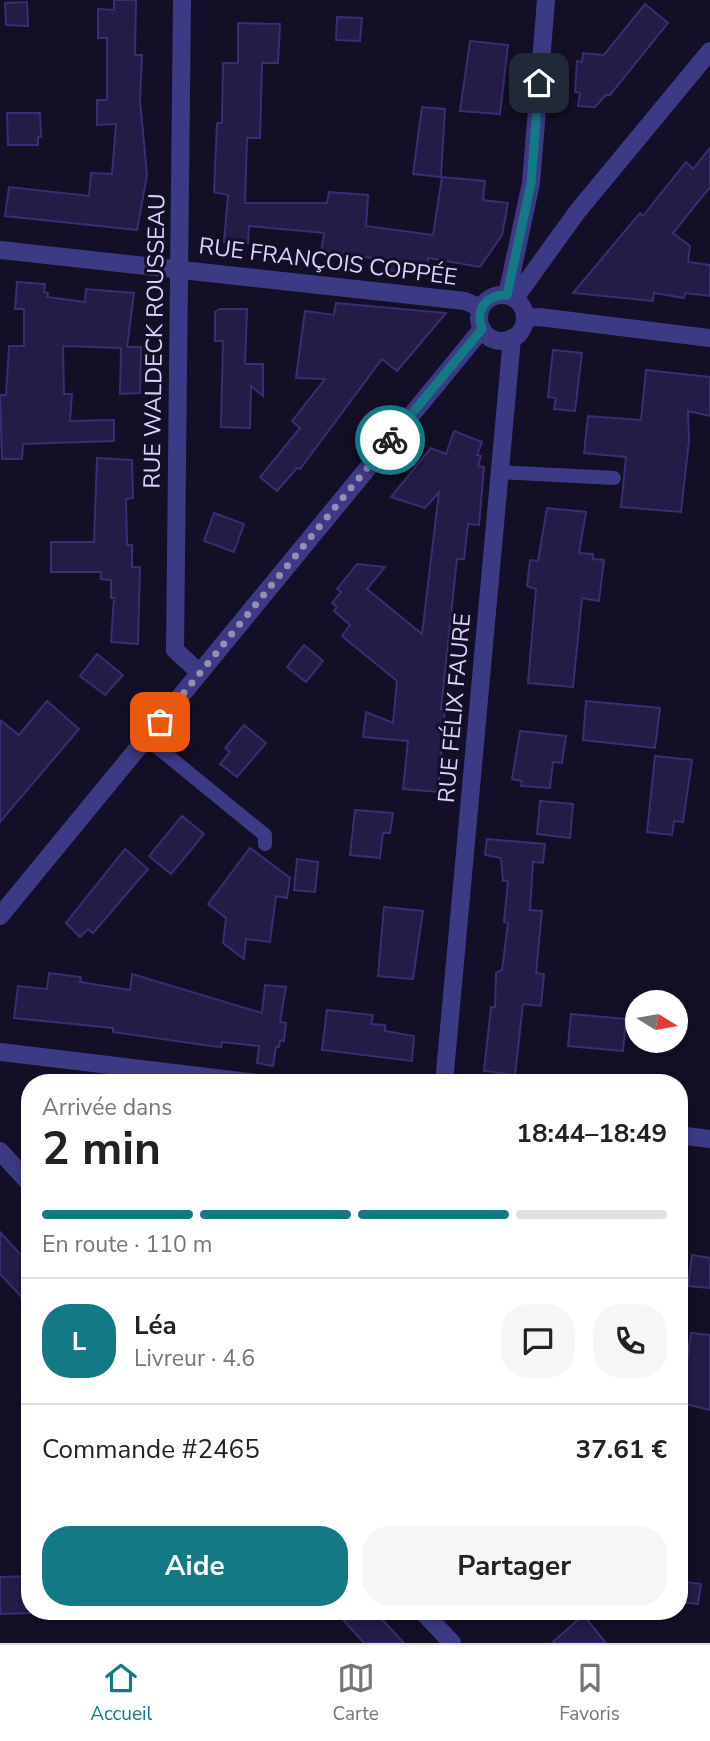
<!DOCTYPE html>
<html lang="fr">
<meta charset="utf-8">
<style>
:root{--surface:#fff;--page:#f6f6f6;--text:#222;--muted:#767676;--line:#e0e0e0;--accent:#137a85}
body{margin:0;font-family:"Nunito Sans",sans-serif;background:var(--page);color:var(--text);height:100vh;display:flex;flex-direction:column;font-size:26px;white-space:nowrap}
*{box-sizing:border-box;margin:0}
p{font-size:23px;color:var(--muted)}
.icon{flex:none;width:38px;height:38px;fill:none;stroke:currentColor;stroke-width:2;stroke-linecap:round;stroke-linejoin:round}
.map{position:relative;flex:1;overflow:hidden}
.drawer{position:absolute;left:21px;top:1074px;width:667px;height:546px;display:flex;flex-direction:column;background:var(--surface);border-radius:28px;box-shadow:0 4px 10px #0003}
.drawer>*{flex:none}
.needle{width:46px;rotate:101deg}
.controls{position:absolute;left:625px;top:990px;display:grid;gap:14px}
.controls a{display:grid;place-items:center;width:63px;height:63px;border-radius:50%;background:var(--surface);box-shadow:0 4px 10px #0003;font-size:35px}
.pin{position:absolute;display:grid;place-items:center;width:60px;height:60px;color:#fff;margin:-30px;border-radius:14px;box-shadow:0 4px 10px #0006}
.courier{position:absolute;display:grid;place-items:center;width:70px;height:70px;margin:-35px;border:5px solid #137a85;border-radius:50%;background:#fff;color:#222;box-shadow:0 2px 9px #0007}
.summary em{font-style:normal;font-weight:700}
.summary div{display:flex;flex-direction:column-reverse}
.summary{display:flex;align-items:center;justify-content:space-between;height:119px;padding:0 21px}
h1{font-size:46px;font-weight:700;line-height:52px}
.bar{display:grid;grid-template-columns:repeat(4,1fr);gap:10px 7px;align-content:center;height:84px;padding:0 21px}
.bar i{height:9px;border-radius:5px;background:var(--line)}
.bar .current{background:var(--accent)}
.bar p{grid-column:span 4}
.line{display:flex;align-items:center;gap:18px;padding:0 21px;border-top:2px solid var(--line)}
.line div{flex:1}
.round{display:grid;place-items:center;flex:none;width:74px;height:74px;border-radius:28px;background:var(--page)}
.cta{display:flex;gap:14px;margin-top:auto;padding:14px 21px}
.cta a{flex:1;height:80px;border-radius:28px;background:var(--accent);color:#fff;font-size:28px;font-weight:700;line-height:80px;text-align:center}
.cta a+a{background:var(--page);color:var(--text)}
.menu{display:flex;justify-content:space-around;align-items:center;height:98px;border-top:2px solid var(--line);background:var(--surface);font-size:19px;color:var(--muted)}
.menu a{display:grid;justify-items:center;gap:4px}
.menu .current{color:var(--accent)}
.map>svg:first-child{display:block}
.building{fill:#241b47;stroke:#3b2d73;stroke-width:2}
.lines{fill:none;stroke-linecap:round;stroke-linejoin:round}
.service{stroke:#3d3a85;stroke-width:14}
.minor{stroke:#3d3a85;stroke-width:18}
.tertiary{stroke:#3d3a85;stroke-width:18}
.done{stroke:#948fb3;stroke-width:7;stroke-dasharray:0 12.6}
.route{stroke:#137a85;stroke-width:9}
.labels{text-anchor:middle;stroke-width:6;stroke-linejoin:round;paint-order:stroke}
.street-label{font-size:23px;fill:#d9d4ff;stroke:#130f26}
</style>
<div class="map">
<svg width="710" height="1643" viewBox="0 0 710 1643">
<rect width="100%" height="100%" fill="#130f26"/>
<!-- building -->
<path class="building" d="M 114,0 L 136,0 L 135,55 L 142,55 L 140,100 L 147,175 L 137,230 L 5,216 L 9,187 L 89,196 L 91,173 L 112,174 L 116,124 L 97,125 L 97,100 L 107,100 L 107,38 L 98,38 L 98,9 L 114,10 Z
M 27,2 L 28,26 L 6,25 L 5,3 Z
M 645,4 L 668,23 L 610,95 L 606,95 L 595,107 L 578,106 L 580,93 L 575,92 L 577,61 L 582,62 L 583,53 L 604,55 Z
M 337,17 L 362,18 L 360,41 L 336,40 Z
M 238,23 L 280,24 L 278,63 L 262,63 L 260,138 L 247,138 L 245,203 L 327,203 L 329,192 L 368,195 L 366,226 L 433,235 L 442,177 L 485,181 L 483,200 L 508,203 L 502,235 L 480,267 L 428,258 L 426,274 L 388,270 L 389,260 L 321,252 L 324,233 L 249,226 L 248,243 L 224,242 L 228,195 L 214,192 L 217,123 L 222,123 L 223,63 L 238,63 Z
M 470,41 L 508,45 L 500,114 L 460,111 Z
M 422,107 L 445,109 L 441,177 L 413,174 Z
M 7,113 L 40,113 L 41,137 L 38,137 L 38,145 L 8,145 Z
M 710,148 L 710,187 L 673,233 L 690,246 L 688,262 L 710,265 L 710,296 L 685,293 L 684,298 L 654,293 L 653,301 L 573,293 L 640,213 L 643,216 L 686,162 L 693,169 Z
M 17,282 L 45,284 L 44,292 L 48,293 L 47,297 L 85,302 L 86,289 L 134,293 L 127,347 L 141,347 L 140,393 L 120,394 L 121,348 L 63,346 L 64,394 L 72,394 L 70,421 L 114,420 L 114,441 L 23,444 L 22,459 L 2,459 L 0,395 L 6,395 L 9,346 L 24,346 L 24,309 L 15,309 Z
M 336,303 L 446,313 L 397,371 L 382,359 L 300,469 L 297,468 L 277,491 L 260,477 L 300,428 L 292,421 L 325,379 L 296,378 L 305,311 L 334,315 Z
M 220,309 L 247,309 L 245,364 L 263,364 L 263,396 L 251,386 L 250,428 L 221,427 L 223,341 L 215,341 L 215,312 Z
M 553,350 L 582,353 L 575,411 L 554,409 L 556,398 L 548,397 Z
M 646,370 L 710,377 L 710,416 L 688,411 L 689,441 L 681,512 L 621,507 L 626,457 L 584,453 L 588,416 L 641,420 Z
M 454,431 L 482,442 L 477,455 L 481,456 L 478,466 L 484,467 L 479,525 L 468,524 L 464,559 L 457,559 L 441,709 L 445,709 L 438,792 L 403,789 L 408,741 L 363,737 L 366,712 L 393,723 L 397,681 L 342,636 L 350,625 L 334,611 L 337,607 L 332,603 L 341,592 L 337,589 L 357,564 L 385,567 L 367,589 L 422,634 L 439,492 L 425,508 L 391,497 L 431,448 L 446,454 Z
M 97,458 L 132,460 L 133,498 L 126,499 L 127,545 L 132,545 L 132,567 L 140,567 L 138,644 L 111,642 L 114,598 L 111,598 L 111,580 L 101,579 L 101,572 L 51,572 L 51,542 L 94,542 Z
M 547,508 L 586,512 L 579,553 L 593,554 L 593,559 L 604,560 L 599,601 L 582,598 L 573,687 L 528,683 L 536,589 L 527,586 L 530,560 L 538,561 Z
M 214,513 L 244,524 L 234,552 L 204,541 Z
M 304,645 L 323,661 L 306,682 L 287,667 Z
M 97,654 L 123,675 L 105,695 L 80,676 Z
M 47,701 L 79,729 L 0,822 L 0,720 L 19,735 Z
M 586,701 L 660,708 L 655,748 L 583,740 Z
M 244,725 L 266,743 L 237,777 L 220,764 L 230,752 L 225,748 Z
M 520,731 L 566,736 L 562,763 L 553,762 L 550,788 L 521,786 L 522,781 L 512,779 Z
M 655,756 L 692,760 L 683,822 L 674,821 L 672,835 L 647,832 Z
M 540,801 L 573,804 L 570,838 L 537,834 Z
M 355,810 L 393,813 L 390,833 L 383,833 L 380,858 L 350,855 Z
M 182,816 L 204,834 L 171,874 L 149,856 Z
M 487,839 L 545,844 L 543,863 L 533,862 L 530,910 L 542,911 L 536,973 L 544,974 L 541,1006 L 523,1004 L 515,1075 L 484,1071 L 491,1007 L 495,1007 L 496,973 L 502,970 L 508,923 L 504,922 L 508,881 L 503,881 L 501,858 L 485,855 Z
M 250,848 L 290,878 L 287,898 L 276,896 L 270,942 L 246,939 L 244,959 L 223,943 L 226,918 L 208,904 Z
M 125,849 L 148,869 L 93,933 L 88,929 L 80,937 L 66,923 Z
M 297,859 L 318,862 L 315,892 L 294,890 Z
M 384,907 L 423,911 L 413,979 L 378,976 Z
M 49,973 L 81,977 L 80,982 L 130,990 L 132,974 L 262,1013 L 265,985 L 286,987 L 280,1022 L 286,1023 L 284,1041 L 280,1040 L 279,1047 L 276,1047 L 273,1066 L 257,1063 L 259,1046 L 222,1042 L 221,1047 L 211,1046 L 113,1032 L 113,1028 L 14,1018 L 18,986 L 47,989 Z
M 327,1010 L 373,1015 L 371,1024 L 385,1025 L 385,1031 L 414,1036 L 412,1061 L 322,1050 Z
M 571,1014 L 626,1019 L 623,1051 L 568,1046 Z
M 0,1232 L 30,1265 L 30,1306 L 0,1274 Z
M 692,1255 L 710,1258 L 710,1288 L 688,1286 Z
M 691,1333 L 710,1335 L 710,1410 L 681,1403 Z
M 30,1576 L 30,1613 L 0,1614 L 0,1577 Z
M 679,1581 L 701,1584 L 698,1604 L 679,1602 Z
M 336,1612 L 375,1612 L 404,1643 L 364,1643 Z
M 583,1615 L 606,1643 L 552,1643 Z"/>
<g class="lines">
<!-- service -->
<path class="service" d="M 500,472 L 614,478
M 146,738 L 265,835 L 265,844"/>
<!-- minor -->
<path class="minor" d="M 182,0 L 175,650 L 200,673
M 0,250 L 465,301 L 481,308
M 507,295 L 531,183 L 546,0
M479 318a23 23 0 1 1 46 0a23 23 0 1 1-46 0Z
M 515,298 L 577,212 L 710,51
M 525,318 L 539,317 L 710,338
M 0,916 L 482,329
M 0,1052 L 258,1083
M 444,1083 L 512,338
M 679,1135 L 710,1139"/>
<!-- tertiary -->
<path class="tertiary" d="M 0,1151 L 30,1184
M 423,1612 L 452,1643"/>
</g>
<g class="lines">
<!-- done -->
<path class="done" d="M 160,722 L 390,440"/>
<!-- route -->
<path class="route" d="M 390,440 L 482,329 C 475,310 486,294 507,295 L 531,183 L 539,83"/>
</g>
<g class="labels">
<!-- street labels -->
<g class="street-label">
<text transform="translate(328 261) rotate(7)" y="8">RUE FRANÇOIS COPPÉE</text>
<text transform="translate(154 341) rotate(-89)" y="8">RUE WALDECK ROUSSEAU</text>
<text transform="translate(454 708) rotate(-85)" y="8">RUE FÉLIX FAURE</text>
</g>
</g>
</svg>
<div class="controls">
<a><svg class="needle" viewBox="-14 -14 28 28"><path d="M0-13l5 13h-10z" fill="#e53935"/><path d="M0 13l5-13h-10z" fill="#767676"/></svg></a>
</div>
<div class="pin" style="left:160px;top:722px;background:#ea580c"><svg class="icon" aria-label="bag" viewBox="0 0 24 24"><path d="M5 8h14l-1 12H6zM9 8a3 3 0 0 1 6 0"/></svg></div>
<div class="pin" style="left:539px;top:83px;background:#1f2937"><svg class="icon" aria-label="home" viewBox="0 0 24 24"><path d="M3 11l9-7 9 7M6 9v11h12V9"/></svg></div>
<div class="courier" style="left:390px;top:440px"><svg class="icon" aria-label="bike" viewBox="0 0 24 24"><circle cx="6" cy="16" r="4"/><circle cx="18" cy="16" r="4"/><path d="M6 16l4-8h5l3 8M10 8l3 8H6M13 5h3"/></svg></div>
<section class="drawer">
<div class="summary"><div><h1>2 min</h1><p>Arrivée dans</p></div><em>18:44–18:49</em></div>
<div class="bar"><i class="current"></i><i class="current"></i><i class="current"></i><i></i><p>En route · 110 m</p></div>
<div class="line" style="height:126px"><b class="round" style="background:var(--accent);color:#fff">L</b><div><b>Léa</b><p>Livreur · 4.6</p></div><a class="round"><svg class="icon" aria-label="chat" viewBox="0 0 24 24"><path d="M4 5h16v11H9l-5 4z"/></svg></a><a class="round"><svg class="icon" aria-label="phone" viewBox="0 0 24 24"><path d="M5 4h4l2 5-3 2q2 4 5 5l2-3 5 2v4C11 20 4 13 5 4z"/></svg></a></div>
<div class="line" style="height:91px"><div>Commande #2465</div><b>37.61 €</b></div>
<div class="cta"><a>Aide</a><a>Partager</a></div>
</section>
</div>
<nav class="menu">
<a class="current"><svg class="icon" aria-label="home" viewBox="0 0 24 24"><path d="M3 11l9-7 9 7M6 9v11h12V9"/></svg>Accueil</a>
<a><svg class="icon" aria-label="map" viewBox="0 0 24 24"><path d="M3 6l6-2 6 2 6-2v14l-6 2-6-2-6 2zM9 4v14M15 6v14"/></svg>Carte</a>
<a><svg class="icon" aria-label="saved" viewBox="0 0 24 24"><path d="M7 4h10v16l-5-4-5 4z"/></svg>Favoris</a>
</nav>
